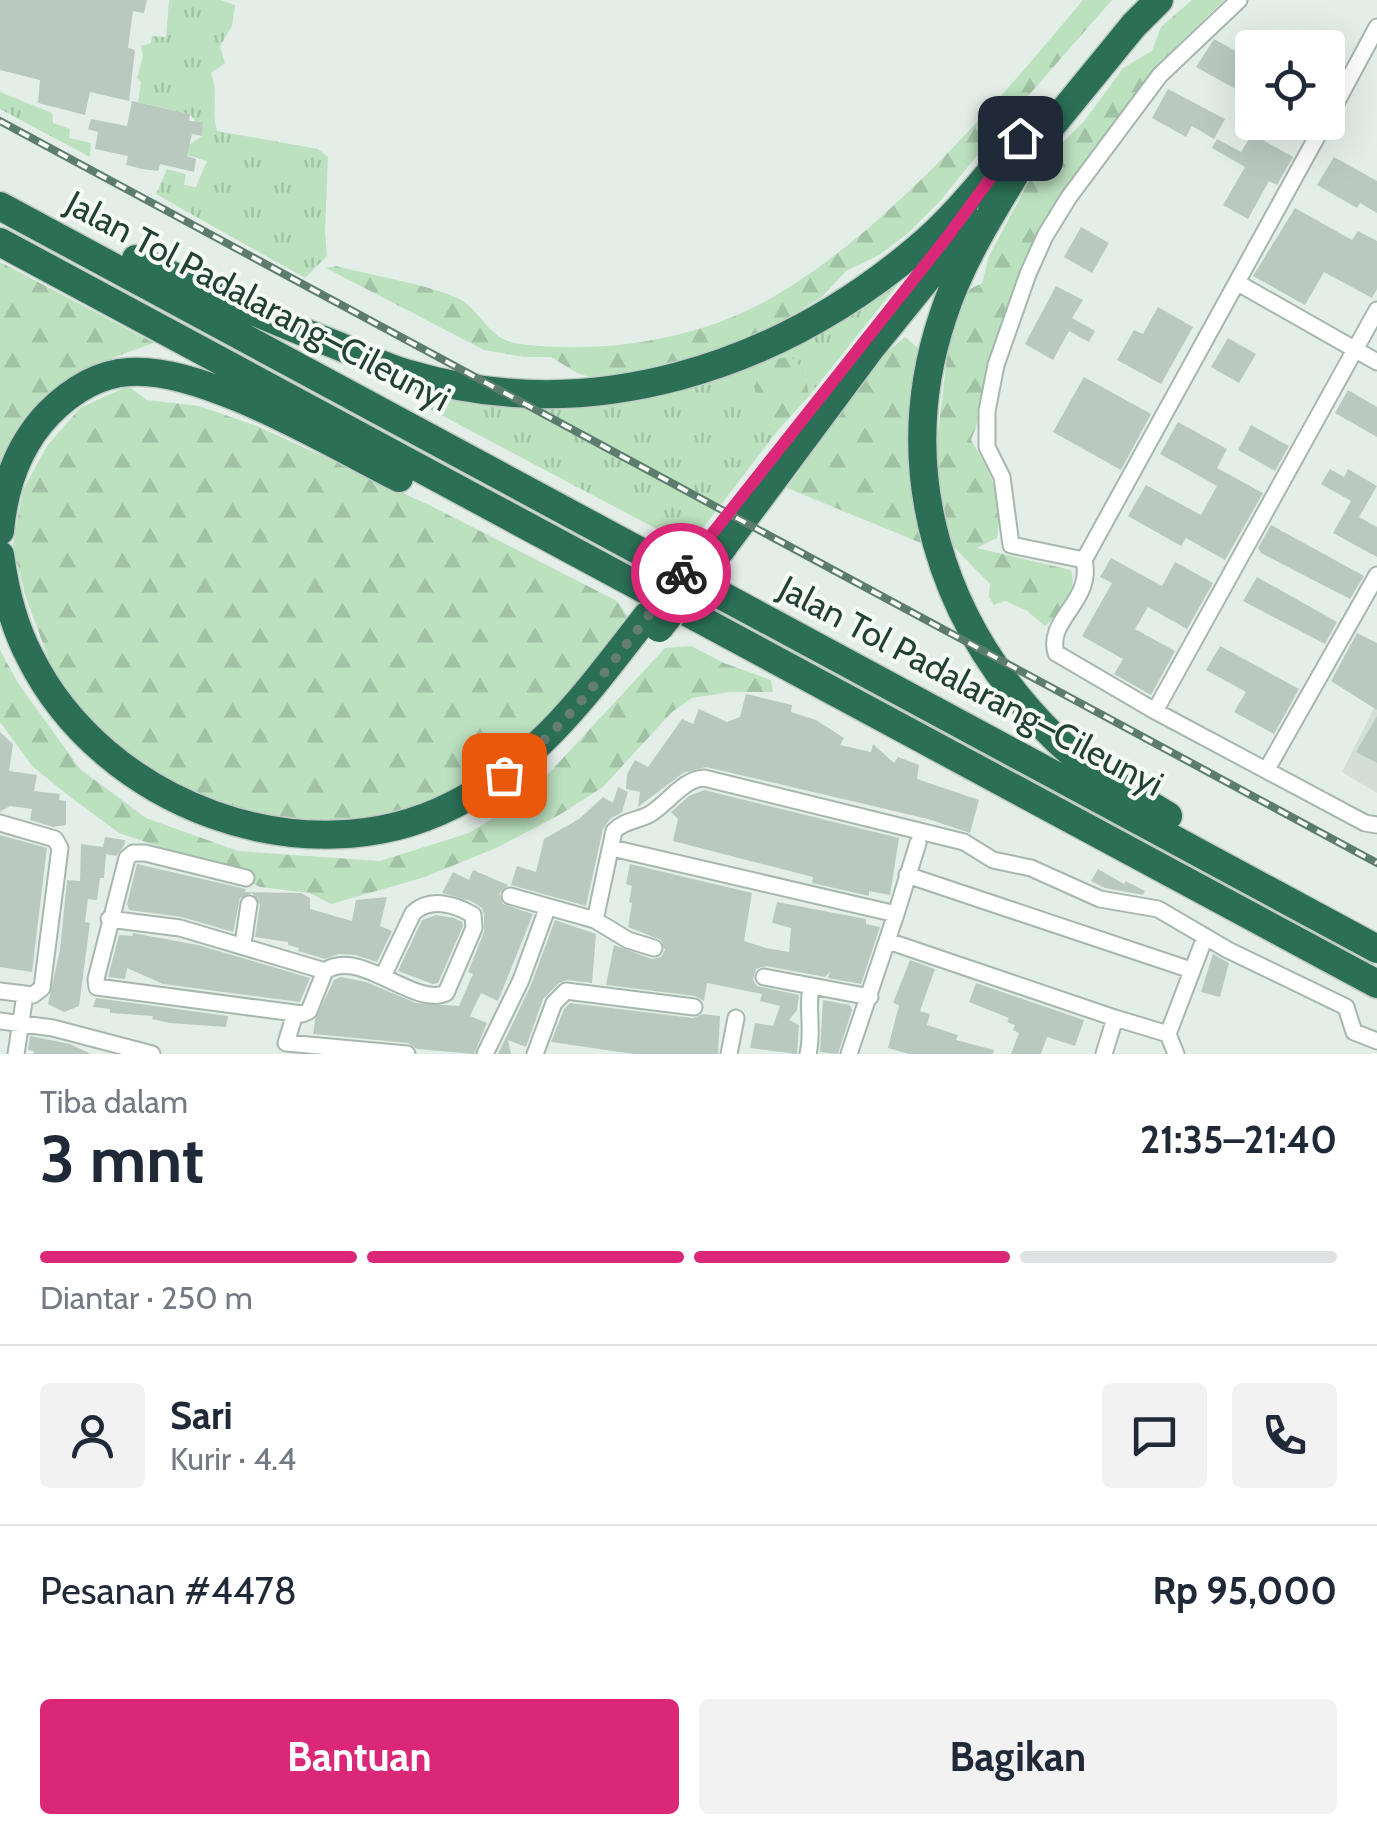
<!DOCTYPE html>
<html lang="id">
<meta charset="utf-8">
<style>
:root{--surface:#fff;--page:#f2f2f3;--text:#1f2937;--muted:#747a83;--line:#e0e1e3;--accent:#db2777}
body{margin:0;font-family:Cabin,sans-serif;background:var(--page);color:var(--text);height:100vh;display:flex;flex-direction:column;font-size:38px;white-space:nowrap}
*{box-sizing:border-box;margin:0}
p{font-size:32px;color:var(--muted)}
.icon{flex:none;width:55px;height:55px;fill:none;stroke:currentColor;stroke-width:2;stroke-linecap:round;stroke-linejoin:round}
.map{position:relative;height:1054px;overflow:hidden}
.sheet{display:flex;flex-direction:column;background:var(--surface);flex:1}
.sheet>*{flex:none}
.fabs{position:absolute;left:1235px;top:30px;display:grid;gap:20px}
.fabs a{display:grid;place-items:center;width:110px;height:110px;border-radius:10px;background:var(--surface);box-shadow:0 10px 40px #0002;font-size:50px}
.pin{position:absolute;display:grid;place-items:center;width:85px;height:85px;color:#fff;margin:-42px;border-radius:20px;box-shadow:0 5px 15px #0006}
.courier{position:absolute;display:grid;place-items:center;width:100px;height:100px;margin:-50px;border:8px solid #db2777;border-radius:50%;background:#fff;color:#222;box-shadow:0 2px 12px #0007}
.overview em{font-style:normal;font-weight:700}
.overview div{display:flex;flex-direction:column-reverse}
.overview{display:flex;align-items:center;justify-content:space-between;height:170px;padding:0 40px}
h1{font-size:65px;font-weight:700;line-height:75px}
.bar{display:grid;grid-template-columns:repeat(4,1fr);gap:15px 10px;align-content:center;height:120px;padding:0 40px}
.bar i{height:12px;border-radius:8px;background:var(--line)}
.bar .on{background:var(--accent)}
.bar p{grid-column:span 4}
.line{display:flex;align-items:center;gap:25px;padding:0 40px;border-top:2px solid var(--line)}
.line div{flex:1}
.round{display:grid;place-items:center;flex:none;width:105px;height:105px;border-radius:10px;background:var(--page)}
.cta{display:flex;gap:20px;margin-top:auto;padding:20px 40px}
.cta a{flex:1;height:115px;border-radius:10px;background:var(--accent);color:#fff;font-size:40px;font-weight:700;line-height:115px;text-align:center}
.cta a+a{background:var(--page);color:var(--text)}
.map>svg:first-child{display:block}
.built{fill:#d2ded6}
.grass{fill:url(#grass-tufts)}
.forest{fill:url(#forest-firs)}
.building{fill:#b9c9c0}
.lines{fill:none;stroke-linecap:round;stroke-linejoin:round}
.street-casing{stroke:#a6b7ae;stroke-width:19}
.highway-casing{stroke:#c1cac6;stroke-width:31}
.street{stroke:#fff;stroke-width:15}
.highway{stroke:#2b7056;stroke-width:28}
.rail-casing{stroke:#5c7d6e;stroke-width:8}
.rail{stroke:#f5faf7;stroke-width:4;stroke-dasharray:11;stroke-linecap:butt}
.highway-bridge-casing{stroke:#c1cac6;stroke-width:31;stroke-linecap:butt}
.highway-bridge{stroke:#2b7056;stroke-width:28}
.done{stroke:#667e72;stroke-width:10;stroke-dasharray:0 18}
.route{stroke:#db2777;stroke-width:12}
.labels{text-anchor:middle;stroke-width:8;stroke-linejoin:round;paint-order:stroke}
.street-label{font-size:35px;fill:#224133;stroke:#f5faf7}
</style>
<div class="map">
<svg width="1377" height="1054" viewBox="0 0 1377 1054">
<defs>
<pattern id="grass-tufts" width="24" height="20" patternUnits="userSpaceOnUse" patternTransform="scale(2.5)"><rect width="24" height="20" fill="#bce1bf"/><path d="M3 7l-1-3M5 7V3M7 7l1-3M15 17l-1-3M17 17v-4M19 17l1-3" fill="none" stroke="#a1c2a5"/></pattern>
<pattern id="forest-firs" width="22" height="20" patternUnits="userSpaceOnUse" patternTransform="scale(2.5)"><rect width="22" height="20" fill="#bce1bf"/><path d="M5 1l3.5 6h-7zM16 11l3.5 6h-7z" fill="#a1c2a5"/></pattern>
</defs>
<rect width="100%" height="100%" fill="#e4eee8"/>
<!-- built -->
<path class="built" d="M 1377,702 L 1377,793 L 1342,772 Z"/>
<!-- grass -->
<path class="grass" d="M 169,0 L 220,0 L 235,5 L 232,26 L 220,46 L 225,63 L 211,73 C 219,93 211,110 217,131 L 318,149 L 328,157 L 325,232 L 327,256 L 305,278 L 156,194 L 167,169 L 186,174 L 184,185 L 196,187 L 207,161 L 187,155 L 189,145 L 202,136 L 203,122 L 195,121 L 190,114 L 138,102 L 141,82 L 137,78 L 143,56 L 141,46 L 151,43 L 152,36 L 166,37 Z
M 0,92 L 52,113 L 53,123 L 70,129 L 69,138 L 91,143 L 90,157 L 0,109 Z
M 891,279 L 899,283 L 809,396 L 805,371 L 766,424 L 779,429 L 689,546 L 424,406 L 435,391 L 617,396 Z"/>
<!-- forest -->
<path class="forest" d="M 1083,0 L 1112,0 L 1014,112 L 1002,118 L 994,135 L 940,201 L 907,234 L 879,255 L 846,271 L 822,297 L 768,330 L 698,356 L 644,370 L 599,380 L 577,373 L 551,357 L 524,357 L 484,350 L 326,268 L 336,266 C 363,274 450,288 467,304 C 485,319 491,340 520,344 C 600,354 693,341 764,302 C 880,239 999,101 1083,0 Z
M 1192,0 L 1224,0 L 1155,67 L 1058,203 L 971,440 C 991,472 1004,499 997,538 L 977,548 L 1071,570 C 1078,592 1062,612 1045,626 L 1026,610 L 1005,601 L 994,605 L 989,597 L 990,584 L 948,541 L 935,457 L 951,324 L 970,289 L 982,283 L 989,256 L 1034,172 L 1086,119 L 1123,68 L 1152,51 L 1161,27 Z
M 0,262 L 154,343 C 89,365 18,394 0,469 Z
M 905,337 L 928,357 L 926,545 L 787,488 L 879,359 Z
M 791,357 L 805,371 L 809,396 L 779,429 L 766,424 C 754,396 749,385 768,360 Z
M 128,386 L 147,400 L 199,406 L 257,426 L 429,505 L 617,601 L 631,621 L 542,736 L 461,795 L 350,824 L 281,823 L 201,800 L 134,765 L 84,720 L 52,668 L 25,595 L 13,545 L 23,490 L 47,446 L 80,408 Z
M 691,646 L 724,663 L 771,680 L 773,692 L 730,692 L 692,698 L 672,712 L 603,787 L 559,815 L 496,848 L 425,877 L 331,904 L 310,893 L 260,887 L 194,858 L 119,833 L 69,796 L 33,767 L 0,722 L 0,650 L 18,683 L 80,769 L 146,818 L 238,851 L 380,861 L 469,833 L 526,798 L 665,648 Z"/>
<!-- building -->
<path class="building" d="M 0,0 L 147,0 L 144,13 L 133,11 L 128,48 L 135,50 L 129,101 L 90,92 L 85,115 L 38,103 L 40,80 L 0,70 Z
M 1214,39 L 1252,60 L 1252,72 L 1241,92 L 1196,67 Z
M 1168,89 L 1225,119 L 1214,139 L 1192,126 L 1186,137 L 1152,118 Z
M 132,101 L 190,114 L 189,121 L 203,122 L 202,136 L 192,134 L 187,156 L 196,159 L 194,172 L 160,164 L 158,171 L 142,169 L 126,165 L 128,156 L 95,149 L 98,132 L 88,129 L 91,119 L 127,126 Z
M 1252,134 L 1293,157 L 1277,185 L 1269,181 L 1248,219 L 1223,205 L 1245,167 L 1212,148 L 1217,139 L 1241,152 Z
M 1334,157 L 1377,181 L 1377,213 L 1360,203 L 1357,208 L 1317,185 Z
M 1295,208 L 1352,240 L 1358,231 L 1377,241 L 1377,289 L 1372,298 L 1324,272 L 1305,305 L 1253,276 Z
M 1081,227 L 1109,243 L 1092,273 L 1064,257 Z
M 1056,286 L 1083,300 L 1072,318 L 1095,331 L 1089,342 L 1069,331 L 1053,360 L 1025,344 Z
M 1158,307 L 1193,327 L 1161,384 L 1117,360 L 1134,330 L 1143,334 Z
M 1228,338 L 1256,354 L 1239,383 L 1211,367 Z
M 1084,377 L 1151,414 L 1121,470 L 1053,432 Z
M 1348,390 L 1377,407 L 1377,437 L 1335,413 Z
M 1178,422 L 1227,449 L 1217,468 L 1263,493 L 1225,560 L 1186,538 L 1181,546 L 1128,516 L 1146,485 L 1201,515 L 1217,486 L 1160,454 Z
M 1251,425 L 1289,446 L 1275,471 L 1238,450 Z
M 1330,469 L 1344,477 L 1348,469 L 1377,486 L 1359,517 L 1377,527 L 1377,557 L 1333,533 L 1351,501 L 1321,484 Z
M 1271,525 L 1364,576 L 1350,599 L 1261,553 L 1258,548 Z
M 1111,558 L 1162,586 L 1175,562 L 1213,583 L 1187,629 L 1148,607 L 1135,629 L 1175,651 L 1151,695 L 1114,674 L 1123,659 L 1082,636 L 1112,583 L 1100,577 Z
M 1257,577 L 1337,622 L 1325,644 L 1243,601 Z
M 1357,633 L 1377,643 L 1377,710 L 1331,681 Z
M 1220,646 L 1299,689 L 1274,734 L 1234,712 L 1246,692 L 1206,670 Z
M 746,694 L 792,705 L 791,712 L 816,720 L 844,738 L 840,745 L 871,752 L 873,744 L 894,763 L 898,757 L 919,765 L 917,779 L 979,800 L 970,833 L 928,819 L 706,767 L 683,773 L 638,807 L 640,792 L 626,789 L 627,774 L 635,760 L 648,767 L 682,719 L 693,724 L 699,709 L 727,722 L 740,717 Z
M 1377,716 L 1377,763 L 1356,752 Z
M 0,732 L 13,744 L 9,771 L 37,775 L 34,791 L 60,794 L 59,800 L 66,801 L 66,825 L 53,827 L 30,820 L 32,809 L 10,806 L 0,812 Z
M 618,787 L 628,792 L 622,812 L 610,819 L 603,829 L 586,906 L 511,885 L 517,866 L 536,872 L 544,839 L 579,819 L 603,797 L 613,803 Z
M 704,790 L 899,838 L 890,895 L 869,891 L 869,896 L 812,883 L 813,877 L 673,841 L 678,819 L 671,812 L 689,796 Z
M 0,835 L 47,848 L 32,972 L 0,967 Z
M 105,837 L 125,840 L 124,846 L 116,856 L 106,854 L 104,878 L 100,878 L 97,900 L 88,899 L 85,922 L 90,923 L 79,1006 L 64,1012 L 48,1004 L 60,950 L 67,880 L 80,881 L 81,844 L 103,847 Z
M 137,864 L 246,889 L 245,892 L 301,893 L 310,898 L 310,909 L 352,921 L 356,900 L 387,897 L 380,926 L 392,931 L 377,962 L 355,955 L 339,954 L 325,959 L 298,951 L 299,948 L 288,945 L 288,942 L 255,937 L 260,905 L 252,893 L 240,898 L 233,932 L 182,917 L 129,910 L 127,904 Z
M 630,864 L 752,893 L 744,941 L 766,948 L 789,952 L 791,928 L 772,923 L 777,902 L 866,919 L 866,924 L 880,927 L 861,984 L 828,978 L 830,972 L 825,977 L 766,966 L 756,969 L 753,980 L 757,986 L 799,995 L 797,1010 L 789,1020 L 799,1025 L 797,1054 L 750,1048 L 755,1023 L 773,1026 L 780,1006 L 760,1001 L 762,994 L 707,983 L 704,1001 L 695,996 L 606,985 L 614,945 L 652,959 L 661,957 L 665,950 L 661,940 L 628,927 L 632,903 L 629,902 L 632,886 L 626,884 Z
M 1098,869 L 1124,884 L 1126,881 L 1145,891 L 1143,895 L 1105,888 L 1091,881 Z
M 473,870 L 508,885 L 499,894 L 503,904 L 533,914 L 498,1001 L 481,993 L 470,1016 L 487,1023 L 474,1054 L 417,1049 L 408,1043 L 313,1034 L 315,1020 L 334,980 L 341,977 L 366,982 L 416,1003 L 459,1006 L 473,974 L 468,972 L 484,932 L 484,914 L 482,908 L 471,901 L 442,893 L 453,872 L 469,880 Z
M 436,915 L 454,918 L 462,922 L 463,926 L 438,983 L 433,984 L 398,971 L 422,920 Z
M 555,920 L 596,934 L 592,983 L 567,980 L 559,983 L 543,999 L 526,1047 L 508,1040 L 511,1054 L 498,1054 L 531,985 Z
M 133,933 L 198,945 L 310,978 L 300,1002 L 163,984 L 127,968 L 125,979 L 108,977 L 119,935 L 132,936 Z
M 1213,954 L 1229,963 L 1220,997 L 1201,992 Z
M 910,960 L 935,969 L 920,1011 L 930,1014 L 927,1025 L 958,1035 L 956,1040 L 994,1050 L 993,1054 L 909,1054 L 888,1048 L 899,1005 L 893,1003 Z
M 976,983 L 1084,1020 L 1075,1046 L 1047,1037 L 1041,1054 L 1011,1054 L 1019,1033 L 1013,1030 L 1015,1025 L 1007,1022 L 1009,1018 L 969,1002 Z
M 96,998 L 228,1016 L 226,1027 L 169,1023 L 152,1019 L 153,1016 L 110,1013 L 110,1009 L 93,1007 Z
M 823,1000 L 850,1005 L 852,1010 L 838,1054 L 820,1052 Z
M 570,1003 L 693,1018 L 703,1014 L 720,1016 L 718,1054 L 634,1054 L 551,1042 L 564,1009 Z
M 30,1036 L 70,1044 L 91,1054 L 33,1054 L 34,1051 L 28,1050 Z"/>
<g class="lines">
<defs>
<path id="street" d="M 1328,118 L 1377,27
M 1325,122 L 1084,560 C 1094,601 1046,619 1056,653 L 1155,711 L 1365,823 L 1377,825
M 1238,283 L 1377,362
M 1084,560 L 1011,545 L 1002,477 L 987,447 L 987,411 L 996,365 L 1028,274 L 1045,236 L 1069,197 L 1160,75 L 1239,0
M 1155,711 L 1377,310
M 1267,769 L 1377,575
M 0,823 L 55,839 L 60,848 L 42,988 L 33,995 L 0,991
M 612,848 L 896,914 L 849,1054
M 907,875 L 1191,970
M 246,878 L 145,853 L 133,853 L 127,858 L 96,979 L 97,987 L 302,1014 L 309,1011 L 325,971
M 510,896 L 595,920 L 614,831 C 624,820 638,821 650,814 C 668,803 683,779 704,778 L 964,842 L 993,860 L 1031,868 L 1100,899 L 1158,909 L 1228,950 L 1346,1007 L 1354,1032 L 1377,1041
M 896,914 L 918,843
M 109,919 L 180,928 L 325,971 C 360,947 414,1008 446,993 L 474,928 L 473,915 C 455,904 430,897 413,913 L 383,976
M 595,920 L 628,940 L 654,948
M 888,941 L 1115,1018 L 1104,1054
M 243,944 L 249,904
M 764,977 L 870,997
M 295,1014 L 286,1043 L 407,1054
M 1115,1018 L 1168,1034
M 0,1021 L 53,1028 L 152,1054
M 16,1054 L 25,995
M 485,1054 L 521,980 L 547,909
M 535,1054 L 554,1003 L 566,991 L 694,1007
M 729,1054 L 736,1018
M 808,1054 C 813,1034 808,1015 810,994
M 1176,1054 L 1168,1034 L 1202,945"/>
<path id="highway" d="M 1023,161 C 993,211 961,260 943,316 C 891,471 941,627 1056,739 C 1088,770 1129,792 1168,816
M 1018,167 L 1134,25 L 1159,0
M 0,206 L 1377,949
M 0,242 L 1377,984
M 136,259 C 201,289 265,317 331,343 C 357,353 382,367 409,374 C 590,428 776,368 917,249 C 955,218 987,175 1020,138
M 0,531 C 4,487 18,445 49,413 C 71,391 97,374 129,372 C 203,366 331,444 399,478
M 723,547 L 871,348 L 972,223
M 0,555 C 5,591 13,625 30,657 C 103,804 304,881 453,805 C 540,761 588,691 647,616"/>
</defs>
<!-- street casing -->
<use href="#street" class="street-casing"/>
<!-- highway casing -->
<use href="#highway" class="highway-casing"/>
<!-- street -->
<use href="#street" class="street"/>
<!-- highway -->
<use href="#highway" class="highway"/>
<defs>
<path id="rail" d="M 0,121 L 1377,863"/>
</defs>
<!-- rail casing -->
<use href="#rail" class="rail-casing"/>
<!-- rail -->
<use href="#rail" class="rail"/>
<defs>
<path id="highway-bridge" d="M 659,628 L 723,547"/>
</defs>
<!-- highway-bridge casing -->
<use href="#highway-bridge" class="highway-bridge-casing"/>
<!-- highway-bridge -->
<use href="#highway-bridge" class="highway-bridge"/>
</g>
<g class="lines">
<!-- done -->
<path class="done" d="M 504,775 C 575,721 626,643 681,573"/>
<!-- route -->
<path class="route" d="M 681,573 L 948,236 L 1020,138"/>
</g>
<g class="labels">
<!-- street labels -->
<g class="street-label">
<text transform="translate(258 301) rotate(28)" y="12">Jalan Tol Padalarang–Cileunyi</text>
<text transform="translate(971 686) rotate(28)" y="12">Jalan Tol Padalarang–Cileunyi</text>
</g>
</g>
</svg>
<div class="fabs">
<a><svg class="icon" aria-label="locate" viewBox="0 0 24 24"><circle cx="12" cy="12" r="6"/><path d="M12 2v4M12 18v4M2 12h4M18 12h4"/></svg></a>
</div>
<div class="pin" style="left:504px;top:775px;background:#ea580c"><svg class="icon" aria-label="bag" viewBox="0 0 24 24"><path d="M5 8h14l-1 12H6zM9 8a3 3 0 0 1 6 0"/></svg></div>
<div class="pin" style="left:1020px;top:138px;background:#1f2937"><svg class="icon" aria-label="home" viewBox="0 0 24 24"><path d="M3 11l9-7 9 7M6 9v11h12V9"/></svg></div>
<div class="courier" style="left:681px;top:573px"><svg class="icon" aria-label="bike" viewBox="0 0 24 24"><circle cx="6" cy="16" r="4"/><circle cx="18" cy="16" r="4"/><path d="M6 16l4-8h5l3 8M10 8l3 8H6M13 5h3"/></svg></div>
</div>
<section class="sheet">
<div class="overview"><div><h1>3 mnt</h1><p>Tiba dalam</p></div><em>21:35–21:40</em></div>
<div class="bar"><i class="on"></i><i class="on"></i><i class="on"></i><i></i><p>Diantar · 250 m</p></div>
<div class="line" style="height:180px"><a class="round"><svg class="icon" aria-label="person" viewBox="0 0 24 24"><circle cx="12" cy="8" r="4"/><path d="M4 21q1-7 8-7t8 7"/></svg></a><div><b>Sari</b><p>Kurir · 4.4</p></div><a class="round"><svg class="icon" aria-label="chat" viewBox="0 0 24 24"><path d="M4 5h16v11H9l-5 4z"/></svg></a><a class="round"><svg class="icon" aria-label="phone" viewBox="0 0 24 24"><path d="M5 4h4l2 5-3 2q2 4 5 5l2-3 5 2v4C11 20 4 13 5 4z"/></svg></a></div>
<div class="line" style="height:130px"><div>Pesanan #4478</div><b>Rp 95,000</b></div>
<div class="cta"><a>Bantuan</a><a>Bagikan</a></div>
</section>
